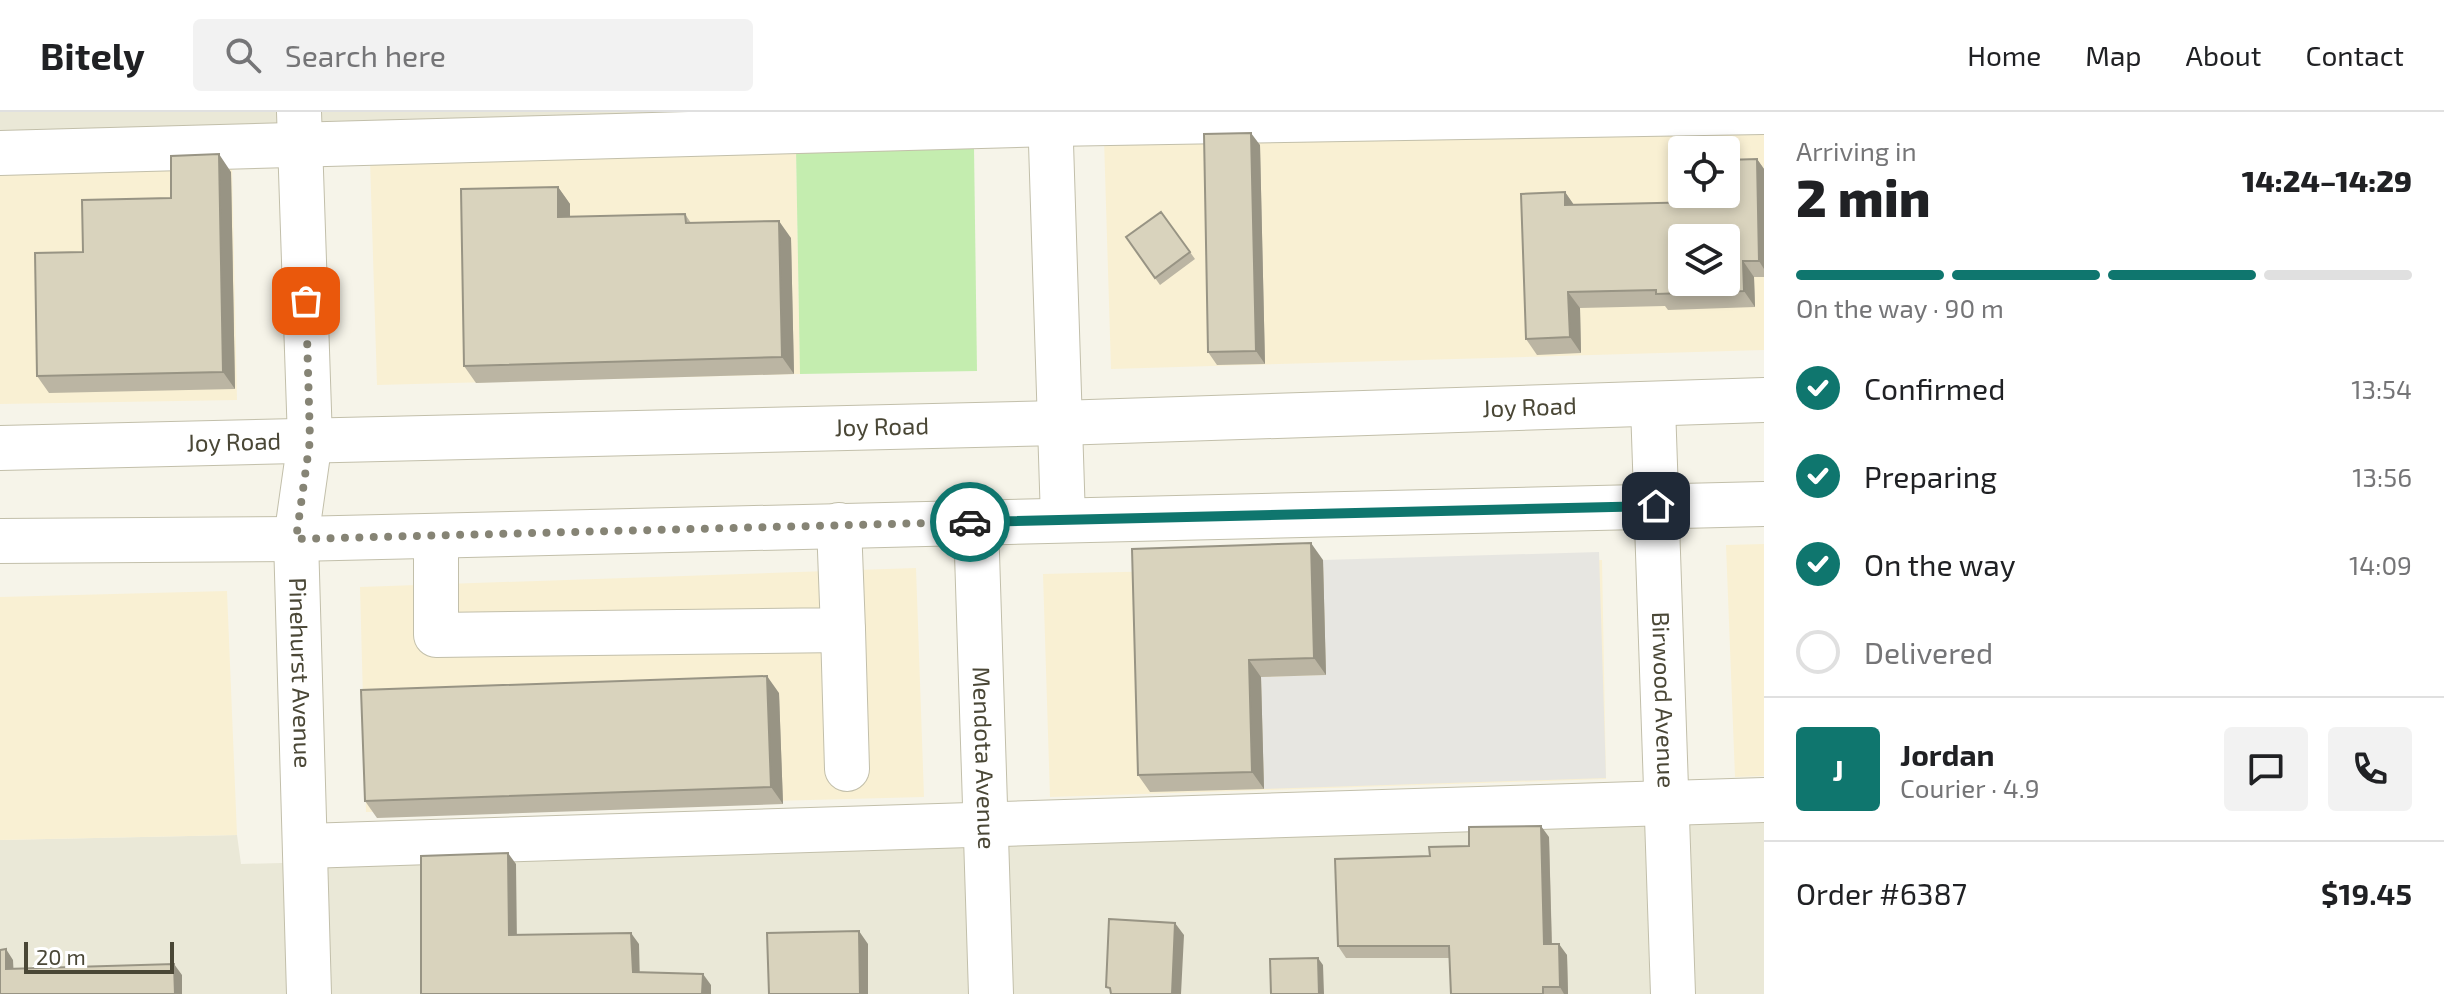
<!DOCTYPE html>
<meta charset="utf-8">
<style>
:root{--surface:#fff;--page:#f2f2f2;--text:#202124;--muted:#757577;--line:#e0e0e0;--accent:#0f766e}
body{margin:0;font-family:"Exo 2",sans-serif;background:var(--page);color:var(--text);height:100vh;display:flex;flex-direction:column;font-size:30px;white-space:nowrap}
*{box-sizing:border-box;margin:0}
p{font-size:26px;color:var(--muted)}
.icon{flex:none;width:44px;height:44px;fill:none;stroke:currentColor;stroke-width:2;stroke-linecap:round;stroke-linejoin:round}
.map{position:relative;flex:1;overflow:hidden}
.sheet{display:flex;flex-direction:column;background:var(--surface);width:680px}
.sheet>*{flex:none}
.buttons{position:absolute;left:1668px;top:24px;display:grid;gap:16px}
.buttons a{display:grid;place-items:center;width:72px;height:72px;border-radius:8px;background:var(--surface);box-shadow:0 4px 12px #0003;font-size:40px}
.scale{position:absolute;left:24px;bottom:20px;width:150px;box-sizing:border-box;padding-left:8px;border:4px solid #4a4736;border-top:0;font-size:22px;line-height:28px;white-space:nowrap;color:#4a4736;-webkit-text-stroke:6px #fff;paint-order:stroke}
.pin{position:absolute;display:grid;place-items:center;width:68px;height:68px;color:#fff;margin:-34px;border-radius:16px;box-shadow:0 4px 12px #0006}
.courier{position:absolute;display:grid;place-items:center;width:80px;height:80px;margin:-40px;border:6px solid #0f766e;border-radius:50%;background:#fff;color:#222;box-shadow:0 2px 10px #0007}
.headline em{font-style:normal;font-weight:800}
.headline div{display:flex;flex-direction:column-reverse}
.headline{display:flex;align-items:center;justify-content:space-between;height:136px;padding:0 32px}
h1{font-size:52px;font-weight:800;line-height:60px}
.bar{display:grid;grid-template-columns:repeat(4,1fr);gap:12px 8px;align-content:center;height:96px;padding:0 32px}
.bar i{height:10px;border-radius:6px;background:var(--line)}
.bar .current{background:var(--accent)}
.bar p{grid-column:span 4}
.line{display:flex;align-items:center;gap:20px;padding:0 32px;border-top:2px solid var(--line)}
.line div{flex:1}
.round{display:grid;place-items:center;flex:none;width:84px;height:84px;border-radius:8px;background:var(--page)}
ol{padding:0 32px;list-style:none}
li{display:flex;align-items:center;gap:24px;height:88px}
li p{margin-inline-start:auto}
li .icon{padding:8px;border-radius:50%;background:var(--accent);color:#fff;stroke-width:4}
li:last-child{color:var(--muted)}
li i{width:44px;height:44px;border:4px solid var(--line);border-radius:50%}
header{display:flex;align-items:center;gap:48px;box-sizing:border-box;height:112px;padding:0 40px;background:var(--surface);border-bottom:2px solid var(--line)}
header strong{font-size:38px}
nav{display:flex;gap:44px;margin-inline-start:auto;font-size:28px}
.search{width:560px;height:72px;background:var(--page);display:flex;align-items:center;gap:20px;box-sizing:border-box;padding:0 28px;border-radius:8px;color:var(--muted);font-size:30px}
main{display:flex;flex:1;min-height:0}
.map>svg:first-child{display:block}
.residential{fill:#eae8d7}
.commercial{fill:#f9f0d3;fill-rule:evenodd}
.green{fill:#c4edaf}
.parking{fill:#e7e6e1}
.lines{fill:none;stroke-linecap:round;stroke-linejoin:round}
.minor-casing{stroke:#c2bfaa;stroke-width:46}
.minor{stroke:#fff;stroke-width:44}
.wall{fill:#bbb5a3}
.shaded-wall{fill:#989484}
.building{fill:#d9d3bd;stroke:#989484;stroke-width:2;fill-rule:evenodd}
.done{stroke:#868475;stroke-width:8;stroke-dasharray:0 14.4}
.route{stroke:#0f766e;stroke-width:10}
.labels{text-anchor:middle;stroke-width:8;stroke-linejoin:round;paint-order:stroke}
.street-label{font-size:24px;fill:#4a4736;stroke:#fff}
</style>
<header>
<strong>Bitely</strong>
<div class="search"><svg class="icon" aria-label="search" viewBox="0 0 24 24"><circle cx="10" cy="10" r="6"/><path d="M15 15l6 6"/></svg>Search here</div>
<nav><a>Home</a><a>Map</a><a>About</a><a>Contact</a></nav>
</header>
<main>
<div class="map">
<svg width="1764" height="882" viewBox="0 0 1764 882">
<rect width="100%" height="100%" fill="#f6f4e9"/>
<!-- residential -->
<path class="residential" d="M 0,0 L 862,0 L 0,19 Z
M 1764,710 L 1764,882 L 0,882 L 0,728 L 237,723 L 241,752 Z"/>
<!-- commercial -->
<path class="commercial" d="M 1764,9 L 1764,238 L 1111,257 L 1104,27 ZM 1682,38 L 1726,38 L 1726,82 L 1682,82 ZM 1682,126 L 1726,126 L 1726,170 L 1682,170 Z
M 796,37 L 800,262 L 377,273 L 370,48 Z
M 232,51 L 237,288 L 0,292 L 0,56 Z
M 1764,432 L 1764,664 L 1735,665 L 1726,433 Z
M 1602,448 L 1606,667 L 1050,685 L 1043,462 Z
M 916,456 L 924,685 L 366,700 L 360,475 Z
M 227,479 L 237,723 L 0,728 L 0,485 Z"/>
<!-- green -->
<path class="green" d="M 974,35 L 977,259 L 800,262 L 796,37 Z"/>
<!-- parking -->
<path class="parking" d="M 1599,440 L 1606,666 L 1264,677 L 1261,565 L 1326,563 L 1323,448 Z"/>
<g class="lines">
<defs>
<g id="minor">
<path id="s1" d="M 299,0 L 310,328 L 296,427 L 309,882"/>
<path d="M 1050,0 L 1063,407"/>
<path d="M 0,41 L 1051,12 L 1764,0"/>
<path id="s2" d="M 1653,294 L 1673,882"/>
<path id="s3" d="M 0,336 L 1059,311 L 1764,288"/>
<path id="s4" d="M 976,410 L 991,882"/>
<path d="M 436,424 L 436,523 L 843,518 L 839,413"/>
<path d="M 0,429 L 296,427 L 1764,392"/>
<path d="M 843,518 L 847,657"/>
<path d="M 305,734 L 1764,688"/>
</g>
</defs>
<!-- minor casing -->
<use href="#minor" class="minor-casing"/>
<!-- minor -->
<use href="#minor" class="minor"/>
</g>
<!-- wall -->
<path class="wall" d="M 1260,33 L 1265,252 L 1217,253 L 1208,240 Z
M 1757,47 L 1764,57 L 1764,165 L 1754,165 L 1755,195 L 1668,198 L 1665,194 L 1580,196 L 1581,241 L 1537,243 L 1526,227 L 1565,80 L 1574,93 L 1703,90 Z
M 231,60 L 235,277 L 49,281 L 37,264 L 83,140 L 171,86 Z
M 558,75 L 570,92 L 570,105 L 685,102 L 691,111 L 791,126 L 794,262 L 476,271 L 464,254 Z
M 1161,100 L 1195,147 L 1160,173 L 1126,125 Z
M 1323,448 L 1326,563 L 1261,565 L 1264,677 L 1150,680 L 1138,663 Z
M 779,581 L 783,692 L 377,706 L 365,689 Z
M 1549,725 L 1552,832 L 1567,843 L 1568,882 L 1451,882 L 1450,846 L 1346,846 L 1338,834 L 1430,744 L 1469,734 Z"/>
<!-- shaded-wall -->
<path class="shaded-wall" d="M 1251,21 L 1260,33 L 1265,252 L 1256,239 Z
M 219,42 L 231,60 L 235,277 L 223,260 Z
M 1757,47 L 1764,57 L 1764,157 L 1759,149 Z
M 558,75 L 570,92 L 570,122 L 558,105 Z
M 1565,80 L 1576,96 L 1565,93 Z
M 779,109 L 791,126 L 794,262 L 782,245 Z
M 1743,149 L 1754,165 L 1755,195 L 1744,179 Z
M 1568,180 L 1580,196 L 1581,241 L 1570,225 Z
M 1311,431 L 1323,448 L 1326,563 L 1314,546 Z
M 1249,548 L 1261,565 L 1264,677 L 1252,660 Z
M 767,564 L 779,581 L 783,692 L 771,675 Z
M 1541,714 L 1549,725 L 1552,843 L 1544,832 Z
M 508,741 L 516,752 L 517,834 L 509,823 Z
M 1175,811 L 1184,823 L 1181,882 L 1172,882 Z
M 859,819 L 868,832 L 868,882 L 860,882 Z
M 631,821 L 639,832 L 640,872 L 633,860 Z
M 1559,832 L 1567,843 L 1568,882 L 1564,882 L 1560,875 Z
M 6,837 L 13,848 L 14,868 L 6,857 Z
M 1318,846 L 1323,853 L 1324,882 L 1319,882 Z
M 174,852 L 182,863 L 182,882 L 175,882 Z
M 703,862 L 711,873 L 711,882 L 702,882 Z"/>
<!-- building -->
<path class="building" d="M 1251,21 L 1256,239 L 1208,240 L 1204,22 Z
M 219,42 L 223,260 L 37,264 L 35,141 L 83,140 L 82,88 L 171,86 L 171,44 Z
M 1757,47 L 1759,149 L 1743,149 L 1744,179 L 1656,182 L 1656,178 L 1568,180 L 1570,225 L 1526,227 L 1521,82 L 1565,80 L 1565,93 L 1703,90 L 1702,82 L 1726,82 L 1726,48 ZM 1682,126 L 1726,126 L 1726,170 L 1682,170 Z
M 558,75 L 558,105 L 685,102 L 686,111 L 779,109 L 782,245 L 464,254 L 461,77 Z
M 1161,100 L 1190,140 L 1155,166 L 1126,125 Z
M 1311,431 L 1314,546 L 1249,548 L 1252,660 L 1138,663 L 1132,437 Z
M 767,564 L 771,675 L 365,689 L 361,578 Z
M 1541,714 L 1544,832 L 1559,832 L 1560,875 L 1543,875 L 1543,882 L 1451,882 L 1449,834 L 1338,834 L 1335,747 L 1430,744 L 1429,735 L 1469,734 L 1469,715 Z
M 508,741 L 509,823 L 631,821 L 633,860 L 703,862 L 702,882 L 421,882 L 421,744 Z
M 1109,807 L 1175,811 L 1172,882 L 1111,882 L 1110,876 L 1106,875 Z
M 859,819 L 860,882 L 769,882 L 767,821 Z
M 6,837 L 6,857 L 174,852 L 175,882 L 0,882 L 0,838 Z
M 1318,846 L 1319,882 L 1271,882 L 1270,847 Z"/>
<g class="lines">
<!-- done -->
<path class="done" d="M 306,189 L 310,328 L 296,427 L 970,410"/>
<!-- route -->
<path class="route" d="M 970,410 L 1656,394"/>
</g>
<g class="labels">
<!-- street labels -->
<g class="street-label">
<text dy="8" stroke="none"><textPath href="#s3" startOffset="1530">Joy Road</textPath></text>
<text dy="8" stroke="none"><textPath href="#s3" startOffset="882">Joy Road</textPath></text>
<text dy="8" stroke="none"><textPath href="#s3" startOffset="234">Joy Road</textPath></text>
<text dy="8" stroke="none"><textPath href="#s1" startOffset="562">Pinehurst Avenue</textPath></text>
<text dy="8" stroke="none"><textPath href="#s2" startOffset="294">Birwood Avenue</textPath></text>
<text dy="8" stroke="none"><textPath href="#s4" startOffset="236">Mendota Avenue</textPath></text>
</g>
</g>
</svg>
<div class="buttons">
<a><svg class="icon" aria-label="locate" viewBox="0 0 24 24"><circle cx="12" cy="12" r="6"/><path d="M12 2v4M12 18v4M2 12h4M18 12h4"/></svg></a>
<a><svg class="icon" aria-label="layers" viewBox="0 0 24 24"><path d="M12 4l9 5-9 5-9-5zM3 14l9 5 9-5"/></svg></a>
</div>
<div class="scale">20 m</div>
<div class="pin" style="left:306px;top:189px;background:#ea580c"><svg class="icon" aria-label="bag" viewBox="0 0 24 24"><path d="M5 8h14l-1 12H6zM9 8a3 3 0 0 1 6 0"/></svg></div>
<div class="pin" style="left:1656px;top:394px;background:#1f2937"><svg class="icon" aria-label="home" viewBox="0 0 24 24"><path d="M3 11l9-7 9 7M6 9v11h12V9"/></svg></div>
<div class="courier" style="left:970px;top:410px"><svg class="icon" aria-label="car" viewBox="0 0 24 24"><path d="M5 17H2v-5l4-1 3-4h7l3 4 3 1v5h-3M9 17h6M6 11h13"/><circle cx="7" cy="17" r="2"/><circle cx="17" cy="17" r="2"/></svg></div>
</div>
<section class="sheet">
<div class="headline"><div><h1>2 min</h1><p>Arriving in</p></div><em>14:24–14:29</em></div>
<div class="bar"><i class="current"></i><i class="current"></i><i class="current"></i><i></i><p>On the way · 90 m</p></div>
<ol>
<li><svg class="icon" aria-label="check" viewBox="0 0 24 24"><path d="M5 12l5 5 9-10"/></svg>Confirmed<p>13:54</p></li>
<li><svg class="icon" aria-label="check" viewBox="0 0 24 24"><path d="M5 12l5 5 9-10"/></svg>Preparing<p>13:56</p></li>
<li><svg class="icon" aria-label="check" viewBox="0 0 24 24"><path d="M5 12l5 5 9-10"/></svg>On the way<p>14:09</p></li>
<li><i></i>Delivered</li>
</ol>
<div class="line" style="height:144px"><b class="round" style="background:var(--accent);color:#fff">J</b><div><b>Jordan</b><p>Courier · 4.9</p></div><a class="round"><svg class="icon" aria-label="chat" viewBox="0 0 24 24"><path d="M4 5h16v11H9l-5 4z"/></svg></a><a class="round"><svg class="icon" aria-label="phone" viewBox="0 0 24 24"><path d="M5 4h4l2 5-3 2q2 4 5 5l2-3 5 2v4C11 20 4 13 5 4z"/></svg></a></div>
<div class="line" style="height:104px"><div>Order #6387</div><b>$19.45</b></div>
</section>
</main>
